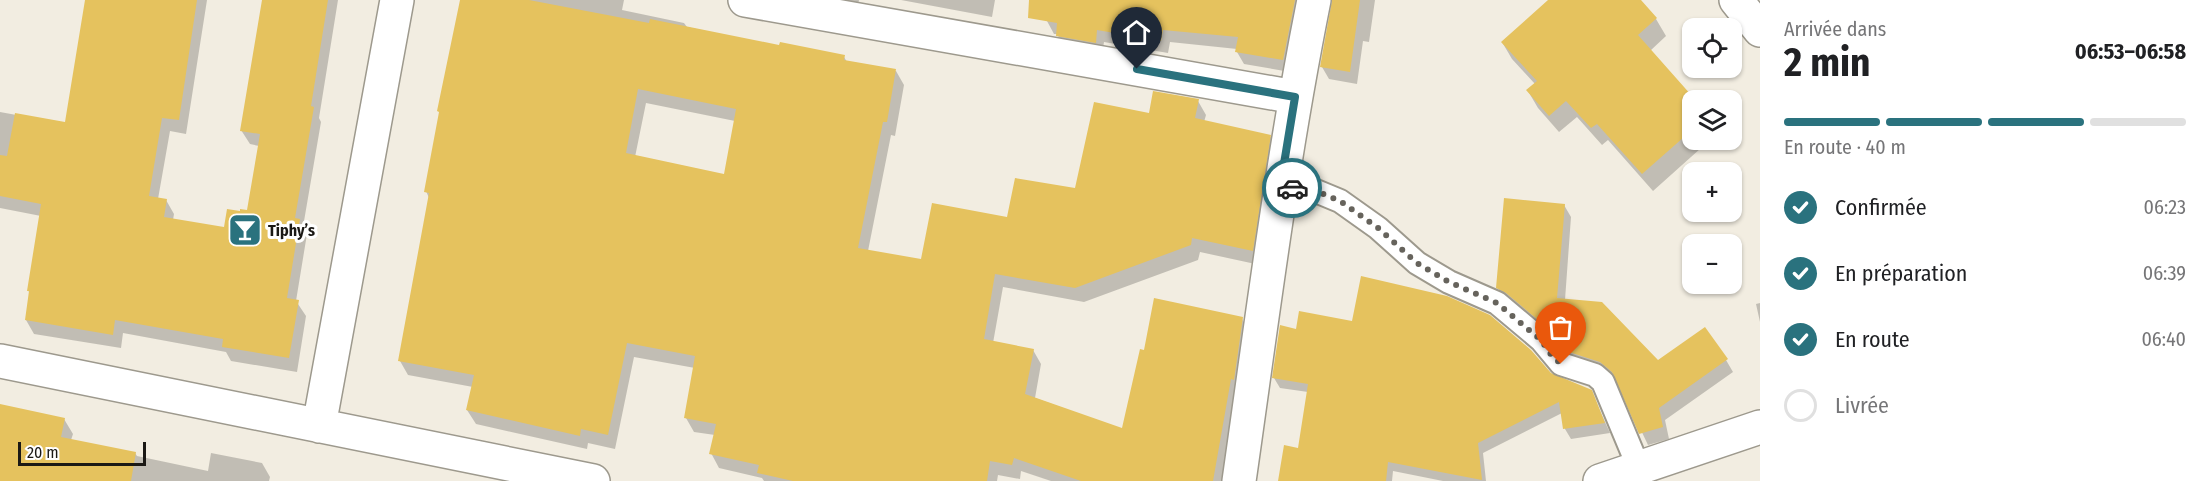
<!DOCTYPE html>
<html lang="fr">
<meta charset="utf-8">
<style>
:root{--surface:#fff;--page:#f6f6f6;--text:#202124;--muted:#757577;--line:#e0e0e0;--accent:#2a727e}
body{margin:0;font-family:"Fira Sans Condensed",sans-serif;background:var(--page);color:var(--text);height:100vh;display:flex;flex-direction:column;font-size:22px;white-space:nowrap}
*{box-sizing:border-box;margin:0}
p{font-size:20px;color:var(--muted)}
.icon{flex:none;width:33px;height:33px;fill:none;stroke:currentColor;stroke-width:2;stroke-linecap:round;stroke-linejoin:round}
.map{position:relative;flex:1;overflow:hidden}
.drawer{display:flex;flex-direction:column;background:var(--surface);width:450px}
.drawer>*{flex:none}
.buttons{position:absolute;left:1682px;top:18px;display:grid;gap:12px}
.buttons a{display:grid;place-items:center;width:60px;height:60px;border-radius:12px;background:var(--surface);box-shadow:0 2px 4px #0004;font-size:30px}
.scale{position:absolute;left:18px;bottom:15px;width:128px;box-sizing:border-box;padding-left:6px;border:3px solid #1b1915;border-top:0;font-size:16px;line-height:21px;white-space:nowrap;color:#1b1915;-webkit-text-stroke:4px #fff;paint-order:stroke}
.pin{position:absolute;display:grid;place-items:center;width:51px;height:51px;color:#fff;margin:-62px -26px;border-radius:50% 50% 50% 0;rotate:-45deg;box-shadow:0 0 6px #0007}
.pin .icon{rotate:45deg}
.courier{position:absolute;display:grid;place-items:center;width:60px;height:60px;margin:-30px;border:4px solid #2a727e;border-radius:50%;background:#fff;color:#222;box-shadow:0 2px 8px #0007}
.overview em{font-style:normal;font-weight:700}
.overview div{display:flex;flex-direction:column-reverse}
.overview{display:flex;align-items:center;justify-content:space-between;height:102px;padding:0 24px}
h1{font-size:39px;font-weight:700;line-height:45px}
.bar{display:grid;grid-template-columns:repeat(4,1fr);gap:9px 6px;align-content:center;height:72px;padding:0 24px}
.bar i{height:8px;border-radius:4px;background:var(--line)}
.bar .active{background:var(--accent)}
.bar p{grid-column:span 4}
ol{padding:0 24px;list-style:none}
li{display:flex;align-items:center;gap:18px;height:66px}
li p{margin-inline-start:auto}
li .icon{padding:6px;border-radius:50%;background:var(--accent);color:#fff;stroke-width:4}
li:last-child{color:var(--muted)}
li i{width:33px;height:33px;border:3px solid var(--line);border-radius:50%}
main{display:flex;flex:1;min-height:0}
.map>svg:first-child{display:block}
.shadow{fill:#0003;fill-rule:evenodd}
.building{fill:#e5c25e;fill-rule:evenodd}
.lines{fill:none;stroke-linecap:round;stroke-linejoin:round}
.lane-casing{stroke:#9d998d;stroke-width:26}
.street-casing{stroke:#9d998d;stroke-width:36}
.lane{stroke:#fff;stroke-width:22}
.street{stroke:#fff;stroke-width:33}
.done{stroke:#66635c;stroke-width:6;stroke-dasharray:0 10.8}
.route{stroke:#2a727e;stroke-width:8}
.labels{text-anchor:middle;stroke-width:6;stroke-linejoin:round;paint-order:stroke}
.poi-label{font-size:16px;font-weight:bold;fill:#1b1915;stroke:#fff;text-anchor:start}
</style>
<main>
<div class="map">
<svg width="1760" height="481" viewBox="0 0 1760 481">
<rect width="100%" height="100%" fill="#f2ede1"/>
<!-- shadow -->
<path class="shadow" d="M 86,0 L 207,0 L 186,134 L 170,131 L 158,199 L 166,200 L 174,214 L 173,220 L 225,229 L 248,212 L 259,146 L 250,144 L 241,130 L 263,0 L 338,0 L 319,118 L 321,122 L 303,227 L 307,234 L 296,301 L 306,316 L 297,372 L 231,361 L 226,352 L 123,333 L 121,348 L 34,334 L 26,320 L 30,294 L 28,290 L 41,216 L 0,208 L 0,112 L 66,124 Z
M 461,0 L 512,0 L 529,3 L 529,0 L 624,0 L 622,10 L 684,23 L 687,27 L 781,47 L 844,57 L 847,62 L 896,71 L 904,85 L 895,136 L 891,135 L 868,251 L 922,261 L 1009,219 L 1076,190 L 1150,115 L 1198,101 L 1206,115 L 1204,122 L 1270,136 L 1278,150 L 1260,265 L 1200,252 L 1198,260 L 1084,302 L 1003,287 L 993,343 L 1033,350 L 1041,364 L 1035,398 L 1124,430 L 1145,352 L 1242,319 L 1250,333 L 1223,481 L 1051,481 L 1021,471 L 1020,479 L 998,475 L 997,481 L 764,481 L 762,478 L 719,468 L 711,453 L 715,435 L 694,432 L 686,418 L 695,368 L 634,357 L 615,449 L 588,443 L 587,449 L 476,424 L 467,410 L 473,387 L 408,375 L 400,361 L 429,198 L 426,191 ZM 646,103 L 735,121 L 725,176 L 635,157 Z
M 832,0 L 859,0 L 858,5 Z
M 901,0 L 995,0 L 992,17 Z
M 1051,0 L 1307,0 L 1290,72 L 1244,64 L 1237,52 L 1237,49 L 1170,42 L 1168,53 L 1104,42 L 1102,55 L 1065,48 L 1057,34 L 1054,34 L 1047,21 Z
M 1334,0 L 1375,0 L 1369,42 L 1363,41 L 1357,84 L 1329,79 L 1322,67 Z
M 1550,0 L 1639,0 L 1656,19 L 1666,36 L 1650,51 L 1694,100 L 1692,100 L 1692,140 L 1710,140 L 1653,191 L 1608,140 L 1602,145 L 1577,117 L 1559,132 L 1538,108 L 1528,91 L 1535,84 L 1512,59 L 1502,42 Z
M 1564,205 L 1571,217 L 1565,300 L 1658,362 L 1726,360 L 1733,372 L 1665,420 L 1669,439 L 1648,445 L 1618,382 L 1608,374 L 1577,365 L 1559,342 L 1514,305 L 1505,300 L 1498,288 Z
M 1760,303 L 1760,322 L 1756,304 Z
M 1550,374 L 1591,391 L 1610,433 L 1571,439 L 1565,429 L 1562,413 L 1483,453 L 1486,481 L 1443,481 L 1393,471 L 1392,481 L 1280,481 L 1299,449 L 1308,392 L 1280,388 L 1274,378 Z
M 0,406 L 64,419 L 73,434 L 71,440 L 135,453 L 137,456 L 208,471 L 211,453 L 262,463 L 270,477 L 269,481 L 0,481 Z"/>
<!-- building -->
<path class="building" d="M 85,0 L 197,0 L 179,120 L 162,118 L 149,196 L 167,199 L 164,217 L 224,227 L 227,209 L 240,211 L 240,209 L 247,210 L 260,134 L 240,131 L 262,0 L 328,0 L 311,106 L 314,107 L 295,218 L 300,219 L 287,298 L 299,300 L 289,358 L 222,347 L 223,339 L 115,320 L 113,335 L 25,320 L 29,291 L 27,291 L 41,204 L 0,196 L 0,155 L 7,156 L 15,113 L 65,122 Z
M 460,0 L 529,0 L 649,23 L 650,19 L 779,45 L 780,42 L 845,55 L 844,60 L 896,69 L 887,122 L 883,122 L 858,248 L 921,259 L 932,203 L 1007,217 L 1015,178 L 1075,188 L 1094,102 L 1149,113 L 1153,91 L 1193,98 L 1199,99 L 1195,118 L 1271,135 L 1253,251 L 1192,238 L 1191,245 L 1075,288 L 995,274 L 984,339 L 1034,349 L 1025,394 L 1122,428 L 1140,349 L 1144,350 L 1154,298 L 1243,317 L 1234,380 L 1231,379 L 1213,481 L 1081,481 L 1014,458 L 1012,465 L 990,461 L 987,481 L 793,481 L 757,473 L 759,465 L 709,454 L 716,424 L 684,418 L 695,356 L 627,343 L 608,435 L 581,429 L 580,436 L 466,410 L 474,375 L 398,361 L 429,193 L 424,192 L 439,112 L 437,111 ZM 638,89 L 736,109 L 724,174 L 626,153 Z
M 1029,0 L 1295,0 L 1283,60 L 1235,52 L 1238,37 L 1163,30 L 1161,41 L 1097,30 L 1096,43 L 1056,36 L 1057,23 L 1028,18 Z
M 1332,0 L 1360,0 L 1350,72 L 1320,67 Z
M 1548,0 L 1641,0 L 1657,18 L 1638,35 L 1692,96 L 1692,130 L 1642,174 L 1597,124 L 1591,128 L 1566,101 L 1549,116 L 1526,90 L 1537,81 L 1501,42 Z
M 1504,198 L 1565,204 L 1557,298 L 1602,302 L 1658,360 L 1705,327 L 1728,359 L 1659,408 L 1663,427 L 1639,434 L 1612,372 L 1600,362 L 1569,352 L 1550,330 L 1506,293 L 1496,288 Z
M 1361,276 L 1447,296 L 1490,315 L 1531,350 L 1551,373 L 1592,390 L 1605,423 L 1563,429 L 1559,402 L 1478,443 L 1482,480 L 1388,462 L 1386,481 L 1278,481 L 1284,445 L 1298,448 L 1308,384 L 1272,378 L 1280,325 L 1296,329 L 1299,311 L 1352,321 Z
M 0,404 L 65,418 L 61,437 L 136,452 L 131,481 L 0,481 Z"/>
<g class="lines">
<defs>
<path id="lane" d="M 1280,188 L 1311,189 L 1340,201 L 1378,228 L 1417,263 L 1449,282 L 1497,303 L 1541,340 L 1561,364 L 1595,375 L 1603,382 L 1638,466"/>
<path id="street" d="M 745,0 L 1295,97
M 1736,0 L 1760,30
M 0,361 L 593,481
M 319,426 L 397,0
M 1239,481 C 1262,320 1282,159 1314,0
M 1600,481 L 1760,427"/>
</defs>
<!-- lane casing -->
<use href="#lane" class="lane-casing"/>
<!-- street casing -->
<use href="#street" class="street-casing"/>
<!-- lane -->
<use href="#lane" class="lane"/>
<!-- street -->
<use href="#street" class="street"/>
</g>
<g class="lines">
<!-- done -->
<path class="done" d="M 1292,188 L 1311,189 L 1340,201 L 1378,228 L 1417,263 L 1449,282 L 1497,303 L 1541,340 L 1552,356 L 1561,364"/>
<!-- route -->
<path class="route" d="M 1137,69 L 1295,97 L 1280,188 L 1292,188"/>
</g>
<!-- icons -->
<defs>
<symbol id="bar-square" viewBox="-11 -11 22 22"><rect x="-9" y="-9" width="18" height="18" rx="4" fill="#2a727e" stroke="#fff"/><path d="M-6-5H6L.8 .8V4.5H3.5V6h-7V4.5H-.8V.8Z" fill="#fff"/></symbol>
</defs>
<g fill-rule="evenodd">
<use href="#bar-square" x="226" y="211" width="38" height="38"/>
</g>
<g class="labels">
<!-- poi labels -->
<g class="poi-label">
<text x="268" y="236">Tiphy’s</text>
</g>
</g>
</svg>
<div class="buttons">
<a><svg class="icon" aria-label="locate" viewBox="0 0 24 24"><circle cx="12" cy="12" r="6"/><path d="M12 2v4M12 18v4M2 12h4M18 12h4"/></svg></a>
<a><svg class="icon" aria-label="layers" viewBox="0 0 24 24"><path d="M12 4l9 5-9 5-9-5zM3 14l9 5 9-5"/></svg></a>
<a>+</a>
<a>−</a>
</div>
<div class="scale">20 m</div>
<div class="pin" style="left:1561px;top:364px;background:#ea580c"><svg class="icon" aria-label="bag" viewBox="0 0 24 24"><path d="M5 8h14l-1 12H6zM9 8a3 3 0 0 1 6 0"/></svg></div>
<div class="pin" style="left:1137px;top:69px;background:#1f2937"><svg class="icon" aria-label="home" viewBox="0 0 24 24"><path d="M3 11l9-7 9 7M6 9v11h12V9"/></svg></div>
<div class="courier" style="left:1292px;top:188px"><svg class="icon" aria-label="car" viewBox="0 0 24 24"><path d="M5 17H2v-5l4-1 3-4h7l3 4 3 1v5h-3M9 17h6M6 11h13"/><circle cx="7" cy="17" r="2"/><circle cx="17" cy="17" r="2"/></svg></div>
</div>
<section class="drawer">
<div class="overview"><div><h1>2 min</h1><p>Arrivée dans</p></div><em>06:53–06:58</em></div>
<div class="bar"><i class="active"></i><i class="active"></i><i class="active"></i><i></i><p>En route · 40 m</p></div>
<ol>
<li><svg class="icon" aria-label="check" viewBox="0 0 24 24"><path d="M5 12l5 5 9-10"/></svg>Confirmée<p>06:23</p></li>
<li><svg class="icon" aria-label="check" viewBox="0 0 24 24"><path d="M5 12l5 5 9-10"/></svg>En préparation<p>06:39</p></li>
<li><svg class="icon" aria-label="check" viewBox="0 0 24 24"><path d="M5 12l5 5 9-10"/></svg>En route<p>06:40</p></li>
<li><i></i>Livrée</li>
</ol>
</section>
</main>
